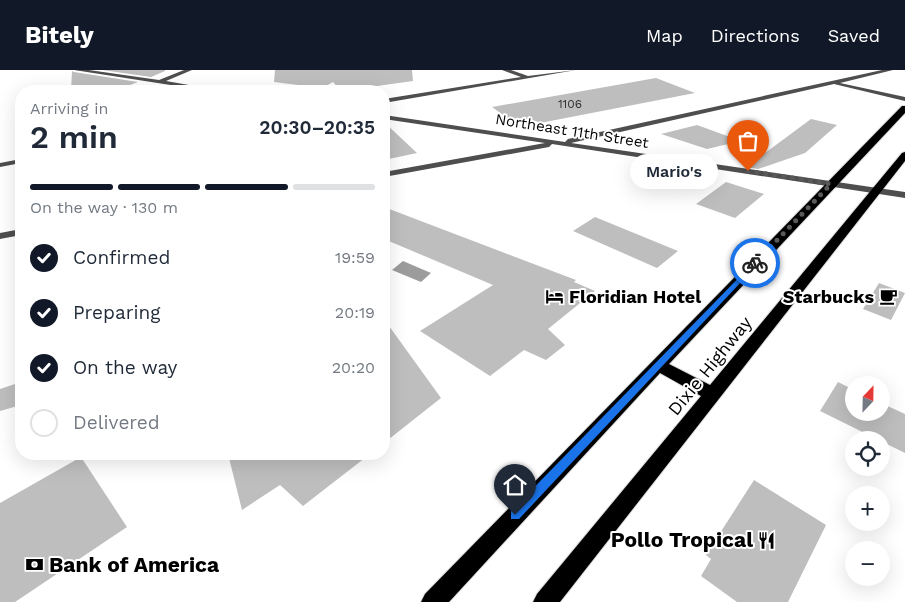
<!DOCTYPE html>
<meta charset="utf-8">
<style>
:root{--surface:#fff;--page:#f2f2f3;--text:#1f2937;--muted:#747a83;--line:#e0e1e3;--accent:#111827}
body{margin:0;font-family:"Work Sans",sans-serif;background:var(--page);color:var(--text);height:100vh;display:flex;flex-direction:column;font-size:19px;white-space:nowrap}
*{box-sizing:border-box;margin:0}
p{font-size:16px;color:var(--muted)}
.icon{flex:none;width:28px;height:28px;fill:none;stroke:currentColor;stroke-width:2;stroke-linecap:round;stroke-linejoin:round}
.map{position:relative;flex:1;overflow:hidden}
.sheet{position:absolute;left:15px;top:15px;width:375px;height:375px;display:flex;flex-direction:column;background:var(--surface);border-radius:20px;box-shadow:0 5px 20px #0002}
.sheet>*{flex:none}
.needle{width:32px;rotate:22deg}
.fabs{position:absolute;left:845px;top:306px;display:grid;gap:10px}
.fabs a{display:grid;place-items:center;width:45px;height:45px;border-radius:50%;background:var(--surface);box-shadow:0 5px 20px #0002;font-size:25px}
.pin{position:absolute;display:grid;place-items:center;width:42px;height:42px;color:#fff;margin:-51px -21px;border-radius:50% 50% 50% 0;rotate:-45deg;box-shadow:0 0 5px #0007}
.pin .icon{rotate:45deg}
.courier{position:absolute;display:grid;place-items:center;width:50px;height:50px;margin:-25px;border:4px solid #1a73e8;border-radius:50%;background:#fff;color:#222;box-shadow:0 1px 6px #0007}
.bubble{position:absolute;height:35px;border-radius:18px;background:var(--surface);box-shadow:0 5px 20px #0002;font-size:16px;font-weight:600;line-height:35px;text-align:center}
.headline em{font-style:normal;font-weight:600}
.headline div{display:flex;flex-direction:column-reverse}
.headline{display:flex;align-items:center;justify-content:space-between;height:85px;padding:0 15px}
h1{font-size:32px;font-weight:600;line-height:38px}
.bar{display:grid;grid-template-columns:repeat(4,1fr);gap:8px 5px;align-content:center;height:60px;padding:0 15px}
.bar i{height:6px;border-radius:4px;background:var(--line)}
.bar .active{background:var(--accent)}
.bar p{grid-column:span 4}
ol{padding:0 15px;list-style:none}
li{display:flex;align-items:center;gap:15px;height:55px}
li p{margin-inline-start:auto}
li .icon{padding:5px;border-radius:50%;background:var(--accent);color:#fff;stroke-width:4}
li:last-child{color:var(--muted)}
li i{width:28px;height:28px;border:2px solid var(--line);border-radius:50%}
header{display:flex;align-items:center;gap:30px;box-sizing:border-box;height:70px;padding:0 25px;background:var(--accent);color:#fff}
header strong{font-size:24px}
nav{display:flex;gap:28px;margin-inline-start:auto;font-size:18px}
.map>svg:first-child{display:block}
.water{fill:#9c9c9c}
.building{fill:#bebebe}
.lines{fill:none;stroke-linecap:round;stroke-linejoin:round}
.highway-casing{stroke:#dbdbdb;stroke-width:2}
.minor{fill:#4e4e4e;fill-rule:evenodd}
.highway{fill:#000;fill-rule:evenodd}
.route{fill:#1a73e8}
.done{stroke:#595959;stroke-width:5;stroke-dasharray:0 9}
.labels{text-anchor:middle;stroke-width:4;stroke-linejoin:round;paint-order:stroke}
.far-number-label{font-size:12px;fill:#303030}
.far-street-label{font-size:15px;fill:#000;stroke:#fff}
.poi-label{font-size:18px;font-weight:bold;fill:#000;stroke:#fff;text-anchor:start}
.street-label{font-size:18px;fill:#000;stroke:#fff}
.near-poi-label{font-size:21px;font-weight:bold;fill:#000;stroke:#fff;text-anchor:end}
</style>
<header>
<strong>Bitely</strong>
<nav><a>Map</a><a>Directions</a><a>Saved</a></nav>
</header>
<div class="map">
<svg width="905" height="532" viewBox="0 0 905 532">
<rect width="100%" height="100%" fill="#fff"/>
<!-- water -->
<path class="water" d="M 403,191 L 431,203 L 421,212 L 392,200 Z"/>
<!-- building -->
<path class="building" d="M 102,0 L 165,0 L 165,1 L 151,7 Z
M 275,0 L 412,0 L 413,11 L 341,21 L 333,12 L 322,18 L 274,12 Z
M 72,1 L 74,2 L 138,12 L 114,21 L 71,21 Z
M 656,8 L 695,23 L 540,53 L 536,51 L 514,53 L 492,37 Z
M 811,49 L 837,55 L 805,83 L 758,99 L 746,97 Z
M 384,52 L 417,83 L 384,90 Z
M 697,55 L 741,71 L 707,79 L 661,64 Z
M 726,112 L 764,124 L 735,148 L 696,134 Z
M 384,137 L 576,210 L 574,212 L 595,221 L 548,259 L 565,275 L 546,290 L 524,280 L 490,306 L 420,261 L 493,215 L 384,169 Z
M 595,147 L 678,181 L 657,198 L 573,161 Z
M 879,213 L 905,223 L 891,250 L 863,239 Z
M 384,249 L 441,328 L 384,373 Z
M 21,312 L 21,335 L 0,341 L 0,319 Z
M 838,312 L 854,320 L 854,342 L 881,342 L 881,333 L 905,344 L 905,383 L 820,341 Z
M 228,384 L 370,384 L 303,436 L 280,415 L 242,440 Z
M 81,387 L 127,457 L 15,532 L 0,532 L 0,433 Z
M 754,410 L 826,455 L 788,532 L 737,532 L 701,506 L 711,489 L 706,485 Z"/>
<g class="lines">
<defs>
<path id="highway" d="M 902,36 L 905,36 L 905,43 L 669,294 L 710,315 L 902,83 L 905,82 L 905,91 L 560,532 L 533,532 L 537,524 L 701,326 L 660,303 L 449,532 L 421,532 L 425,524 Z"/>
</defs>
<!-- highway casing -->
<use href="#highway" class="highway-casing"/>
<!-- minor -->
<path class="minor" d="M 74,0 L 89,0 L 159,10 L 184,0 L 192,0 L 166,11 L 223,21 L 209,21 Z
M 502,0 L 511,0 L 528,6 L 576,0 L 384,33 L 384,29 L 521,7 Z
M 882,0 L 893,0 L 840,13 L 905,27 L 905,31 L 834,14 L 571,73 L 905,122 L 905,128 L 552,74 L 549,77 L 384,107 L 384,102 L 545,73 L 384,49 L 384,45 L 565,72 L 568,69 Z
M 21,89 L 21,93 L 0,97 L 0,93 Z
M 21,159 L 21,165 L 0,169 L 0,163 Z"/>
<!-- highway -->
<use href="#highway" class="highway"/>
</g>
<!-- route -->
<path class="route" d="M 755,191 L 757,195 L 519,449 L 511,449 L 511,441 Z"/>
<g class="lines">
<!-- done -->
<path class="done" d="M 748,101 L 831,114 L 755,193"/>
</g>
<!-- icons -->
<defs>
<symbol id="hotel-bare" viewBox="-9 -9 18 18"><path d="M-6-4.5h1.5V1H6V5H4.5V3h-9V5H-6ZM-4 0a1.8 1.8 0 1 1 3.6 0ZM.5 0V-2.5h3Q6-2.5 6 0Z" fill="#000" stroke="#fff" stroke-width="2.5" paint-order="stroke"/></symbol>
<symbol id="cafe-bare" viewBox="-9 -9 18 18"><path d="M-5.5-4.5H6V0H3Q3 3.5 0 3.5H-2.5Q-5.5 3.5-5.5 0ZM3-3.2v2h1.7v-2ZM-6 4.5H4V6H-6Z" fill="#000" stroke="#fff" stroke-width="2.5" paint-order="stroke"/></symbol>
<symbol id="restaurant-bare" viewBox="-9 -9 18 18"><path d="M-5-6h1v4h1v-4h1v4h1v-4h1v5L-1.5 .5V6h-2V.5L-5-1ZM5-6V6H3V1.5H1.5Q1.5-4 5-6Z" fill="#000" stroke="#fff" stroke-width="2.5" paint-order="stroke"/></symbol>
<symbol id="bank-bare" viewBox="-9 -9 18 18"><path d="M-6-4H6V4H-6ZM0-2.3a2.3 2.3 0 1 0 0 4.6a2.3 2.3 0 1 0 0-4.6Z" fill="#000" stroke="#fff" stroke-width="2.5" paint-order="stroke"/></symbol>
</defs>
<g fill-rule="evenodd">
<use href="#hotel-bare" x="542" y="214" width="25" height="25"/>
<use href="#cafe-bare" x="876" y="214" width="25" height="25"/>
<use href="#restaurant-bare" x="754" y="458" width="25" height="25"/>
<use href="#bank-bare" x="22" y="482" width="25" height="25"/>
</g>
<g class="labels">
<!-- far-number labels -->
<g class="far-number-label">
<text x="570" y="38">1106</text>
</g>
<!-- far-street labels -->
<g class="far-street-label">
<text transform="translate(572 61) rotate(9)" y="5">Northeast 11th Street</text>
</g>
<!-- poi labels -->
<g class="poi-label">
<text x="569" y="233">Floridian Hotel</text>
<text x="874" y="233" text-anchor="end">Starbucks</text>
</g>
<!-- street labels -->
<g class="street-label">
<text transform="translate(710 296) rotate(-51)" y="6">Dixie Highway</text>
</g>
<!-- near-poi labels -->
<g class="near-poi-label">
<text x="753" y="477">Pollo Tropical</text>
<text x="49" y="502" text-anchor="start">Bank of America</text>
</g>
</g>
</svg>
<div class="fabs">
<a><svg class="needle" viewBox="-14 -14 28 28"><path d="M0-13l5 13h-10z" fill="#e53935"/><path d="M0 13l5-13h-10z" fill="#747a83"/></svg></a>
<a><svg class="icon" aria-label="locate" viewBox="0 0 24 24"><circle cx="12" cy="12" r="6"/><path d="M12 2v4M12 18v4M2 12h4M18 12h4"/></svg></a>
<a>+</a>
<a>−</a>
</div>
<div class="pin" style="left:748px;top:101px;background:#ea580c"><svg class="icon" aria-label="bag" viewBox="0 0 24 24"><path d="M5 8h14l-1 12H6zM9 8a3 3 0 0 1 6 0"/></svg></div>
<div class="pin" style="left:515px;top:445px;background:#1f2937"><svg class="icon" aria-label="home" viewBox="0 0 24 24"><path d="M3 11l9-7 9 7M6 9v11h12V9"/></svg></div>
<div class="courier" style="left:755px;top:193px"><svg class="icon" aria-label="bike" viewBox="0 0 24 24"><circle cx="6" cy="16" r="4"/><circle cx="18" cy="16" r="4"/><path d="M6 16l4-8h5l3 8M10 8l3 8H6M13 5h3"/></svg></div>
<div class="bubble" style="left:630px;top:84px;width:88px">Mario's</div>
<section class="sheet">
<div class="headline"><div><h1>2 min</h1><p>Arriving in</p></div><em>20:30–20:35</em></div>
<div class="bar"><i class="active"></i><i class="active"></i><i class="active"></i><i></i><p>On the way · 130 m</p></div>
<ol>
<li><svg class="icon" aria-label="check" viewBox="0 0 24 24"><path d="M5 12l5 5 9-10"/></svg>Confirmed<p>19:59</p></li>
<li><svg class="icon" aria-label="check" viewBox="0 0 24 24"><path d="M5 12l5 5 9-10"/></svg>Preparing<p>20:19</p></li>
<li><svg class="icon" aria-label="check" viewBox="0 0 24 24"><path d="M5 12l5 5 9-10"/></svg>On the way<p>20:20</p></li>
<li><i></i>Delivered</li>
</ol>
</section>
</div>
